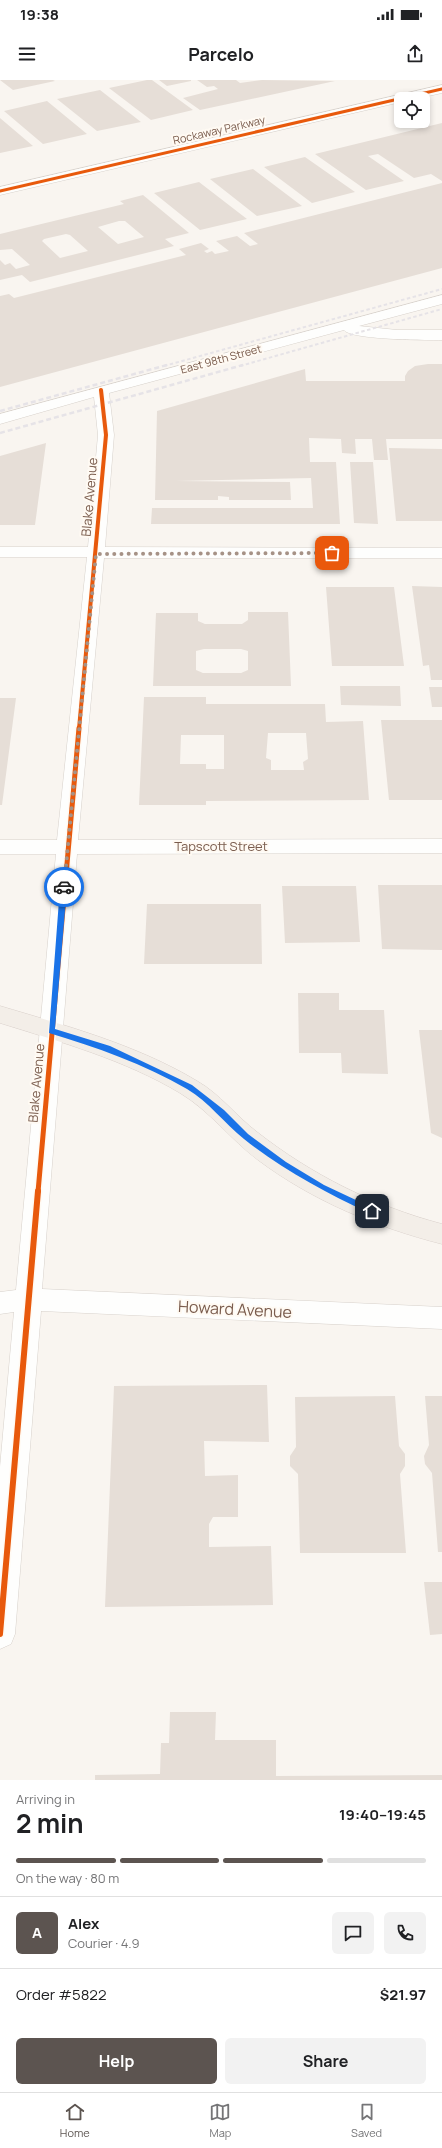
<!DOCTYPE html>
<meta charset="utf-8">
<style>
:root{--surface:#fff;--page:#f2f2f2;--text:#202124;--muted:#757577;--line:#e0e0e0;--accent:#5c5450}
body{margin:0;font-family:Manrope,sans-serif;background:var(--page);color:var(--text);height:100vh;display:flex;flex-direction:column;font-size:15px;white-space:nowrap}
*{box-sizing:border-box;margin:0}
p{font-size:13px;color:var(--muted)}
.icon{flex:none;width:22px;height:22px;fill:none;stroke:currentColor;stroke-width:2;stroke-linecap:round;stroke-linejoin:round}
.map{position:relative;height:1700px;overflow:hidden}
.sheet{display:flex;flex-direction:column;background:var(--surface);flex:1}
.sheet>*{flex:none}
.controls{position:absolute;left:394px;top:12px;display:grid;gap:8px}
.controls a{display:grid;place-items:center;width:36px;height:36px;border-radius:6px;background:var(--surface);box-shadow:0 2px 6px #0003;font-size:20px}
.pin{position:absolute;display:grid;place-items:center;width:34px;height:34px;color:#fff;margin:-17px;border-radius:8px;box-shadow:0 2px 6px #0006}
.courier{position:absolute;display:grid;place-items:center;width:40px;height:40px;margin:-20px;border:3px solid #1a73e8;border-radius:50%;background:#fff;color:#222;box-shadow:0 1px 5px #0007}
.headline em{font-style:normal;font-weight:700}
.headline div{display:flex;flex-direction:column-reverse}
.headline{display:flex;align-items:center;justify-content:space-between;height:68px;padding:0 16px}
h1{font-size:26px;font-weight:700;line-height:30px}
.bar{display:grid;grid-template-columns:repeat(4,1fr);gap:6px 4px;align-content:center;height:48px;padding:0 16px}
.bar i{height:5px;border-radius:3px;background:var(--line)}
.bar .active{background:var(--accent)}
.bar p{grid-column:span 4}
.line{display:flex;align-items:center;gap:10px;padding:0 16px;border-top:1px solid var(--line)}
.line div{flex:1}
.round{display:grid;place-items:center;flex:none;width:42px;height:42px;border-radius:6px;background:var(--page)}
.button{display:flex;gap:8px;margin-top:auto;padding:8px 16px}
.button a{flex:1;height:46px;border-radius:6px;background:var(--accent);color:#fff;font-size:16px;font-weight:700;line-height:46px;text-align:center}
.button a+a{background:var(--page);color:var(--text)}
.status{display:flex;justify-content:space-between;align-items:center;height:28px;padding:0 20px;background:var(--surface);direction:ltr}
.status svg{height:11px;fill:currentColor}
header{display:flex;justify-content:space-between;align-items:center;height:52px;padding:0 16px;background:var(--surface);font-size:18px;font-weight:700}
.tabs{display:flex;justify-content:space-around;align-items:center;height:56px;border-top:1px solid var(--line);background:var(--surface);font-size:11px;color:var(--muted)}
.tabs a{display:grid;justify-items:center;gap:2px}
.tabs .active{color:var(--accent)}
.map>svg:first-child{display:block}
.building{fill:#e6ded7;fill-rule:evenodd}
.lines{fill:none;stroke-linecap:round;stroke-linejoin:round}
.minor-casing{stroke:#d7d1cb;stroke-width:1}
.tertiary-casing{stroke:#d7d1cb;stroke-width:1}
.primary-casing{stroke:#dad1cc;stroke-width:1}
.minor{fill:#fefefd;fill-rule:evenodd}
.tertiary{fill:#fefefd;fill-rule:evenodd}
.primary{fill:#f3eee8;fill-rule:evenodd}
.rail-far1{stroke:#e6e3e7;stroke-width:2;stroke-dasharray:3.5 2.5;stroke-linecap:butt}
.rail{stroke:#e6e3e7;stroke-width:2.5;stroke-dasharray:5 3;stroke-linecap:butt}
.cycleway-far3-casing{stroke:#fffaf3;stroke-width:4.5}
.cycleway-far2-casing{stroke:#fffaf3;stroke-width:6}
.cycleway-far1-casing{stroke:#fffaf3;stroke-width:8}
.cycleway-casing{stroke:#fffaf3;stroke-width:9}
.cycleway-far3{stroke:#e8590c;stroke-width:3}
.cycleway-far2{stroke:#e8590c;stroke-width:4}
.cycleway-far1{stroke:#e8590c;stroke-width:5}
.cycleway{stroke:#e8590c;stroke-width:6}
.route{fill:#1a73e8}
.done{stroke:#a69286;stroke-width:4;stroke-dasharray:0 7.2}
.labels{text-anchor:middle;stroke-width:4;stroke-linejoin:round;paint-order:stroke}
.far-street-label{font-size:11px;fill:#7a5c4d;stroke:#fffaf3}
.street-label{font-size:13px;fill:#7a5c4d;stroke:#fffaf3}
.near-street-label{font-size:16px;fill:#7a5c4d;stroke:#fffaf3}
</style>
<div class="status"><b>19:38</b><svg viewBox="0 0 49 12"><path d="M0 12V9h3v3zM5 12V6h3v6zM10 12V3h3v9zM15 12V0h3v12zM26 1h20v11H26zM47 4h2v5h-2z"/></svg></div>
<header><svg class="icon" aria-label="menu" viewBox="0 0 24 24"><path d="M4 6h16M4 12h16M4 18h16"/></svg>Parcelo<svg class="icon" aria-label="share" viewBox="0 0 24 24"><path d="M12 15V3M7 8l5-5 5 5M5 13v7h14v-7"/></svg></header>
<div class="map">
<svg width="442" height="1700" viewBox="0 0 442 1700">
<rect width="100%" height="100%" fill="#f9f5f0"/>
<!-- building -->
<path class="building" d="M 0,0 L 53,0 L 55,1 L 13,10 Z
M 147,0 L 152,0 L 193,30 L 151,40 L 109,8 Z
M 159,0 L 191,0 L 191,1 L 167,6 Z
M 197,0 L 236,0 L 240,3 L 262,0 L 335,1 L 200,30 L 183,18 L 218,9 L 214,6 L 207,7 Z
M 100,10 L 141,42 L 97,51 L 57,19 Z
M 47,21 L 87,54 L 43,64 L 4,31 Z
M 0,38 L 33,66 L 0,73 Z
M 442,43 L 442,101 L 431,94 L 414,98 L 378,74 L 368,76 L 404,101 L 366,110 L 315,74 Z
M 305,77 L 355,112 L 312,123 L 264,87 Z
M 253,89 L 302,126 L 257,136 L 210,99 Z
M 199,102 L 247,139 L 200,150 L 154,113 Z
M 442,103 L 442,188 L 0,307 L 0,216 L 9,214 L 14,218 L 186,175 L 179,169 L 201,163 L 209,169 L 204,171 L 207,173 L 212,171 L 215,174 L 229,171 L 216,161 L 237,156 L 250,166 L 258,164 L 244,153 Z
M 143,115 L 189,153 L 165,159 L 174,166 L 30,202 L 22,195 L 0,200 L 0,180 L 5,185 L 10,183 L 16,189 L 30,185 L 12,169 L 0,170 L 0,154 L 124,124 L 120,121 ZM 119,141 L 125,141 L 144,157 L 118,164 L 98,147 ZM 66,154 L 70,155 L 88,171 L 60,178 L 42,161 L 44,159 Z
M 428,284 L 442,284 L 442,359 L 386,359 L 388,380 L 374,380 L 372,359 L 355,359 L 356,374 L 342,373 L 341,359 L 309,358 L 310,382 L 336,382 L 340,444 L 151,444 L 152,428 L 313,428 L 311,398 L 176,401 L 290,402 L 291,420 L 229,420 L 229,417 L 218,416 L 218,420 L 155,420 L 157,331 L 305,289 L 306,301 L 405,301 L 405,296 L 408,291 L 415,286 Z
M 46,363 L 35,445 L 0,445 L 0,376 Z
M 389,368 L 442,369 L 442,441 L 396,441 Z
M 350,382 L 373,382 L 378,444 L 354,443 Z
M 412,506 L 442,507 L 442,600 L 431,600 L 429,585 L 423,586 Z
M 326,507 L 394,507 L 404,586 L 332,586 Z
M 248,532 L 288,532 L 291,606 L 153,606 L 156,533 L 198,533 L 198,541 L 205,544 L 242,544 L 248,540 ZM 204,569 L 241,569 L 248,571 L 248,590 L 241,593 L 203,593 L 196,590 L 196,571 Z
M 340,606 L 400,606 L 401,626 L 341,625 Z
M 429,607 L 442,607 L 442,627 L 432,627 Z
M 144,617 L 206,617 L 206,624 L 325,624 L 326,642 L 363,641 L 369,720 L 206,721 L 206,725 L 139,725 ZM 268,653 L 306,653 L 308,679 L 303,682 L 304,690 L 271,690 L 271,680 L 266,678 ZM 181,655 L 224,655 L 224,689 L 206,689 L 206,684 L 180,684 Z
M 0,618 L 16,618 L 2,725 L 0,725 Z
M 381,640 L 442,640 L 442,720 L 389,720 Z
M 378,805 L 442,805 L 442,870 L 382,869 Z
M 282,806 L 356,806 L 360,862 L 285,863 Z
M 147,824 L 261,824 L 262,884 L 144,884 Z
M 298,913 L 339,913 L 339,930 L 384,930 L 388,994 L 342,993 L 341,973 L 299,973 Z
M 419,950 L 442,950 L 442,1058 L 431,1053 Z
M 267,1305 L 269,1362 L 204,1361 L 205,1396 L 238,1395 L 238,1437 L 213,1437 L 209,1444 L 209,1467 L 271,1466 L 273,1525 L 105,1527 L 114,1306 Z
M 395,1316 L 399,1366 L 405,1374 L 405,1386 L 400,1394 L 406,1473 L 300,1473 L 298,1394 L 290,1386 L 290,1376 L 296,1367 L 295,1317 Z
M 425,1316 L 442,1316 L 442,1472 L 438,1472 L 432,1393 L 425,1384 L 424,1376 L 429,1365 Z
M 424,1502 L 442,1502 L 442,1554 L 430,1555 Z
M 170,1632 L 216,1632 L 215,1660 L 276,1660 L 276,1696 L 442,1695 L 442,1700 L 95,1700 L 95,1695 L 160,1694 L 161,1663 L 169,1663 Z"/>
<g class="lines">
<defs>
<path id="minor" d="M 442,215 L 442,224 L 359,246 L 397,250 L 442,250 L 442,260 C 427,260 351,260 344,250 L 109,313 L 114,355 L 105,467 L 442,468 L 442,478 L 104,478 L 78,760 L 442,759 L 442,773 L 77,774 L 42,1209 L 442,1227 L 442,1249 L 41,1231 L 15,1554 L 11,1564 L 0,1569 L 0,1387 L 14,1232 L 0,1234 L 0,1212 L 16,1210 L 56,774 L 0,774 L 0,760 L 57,760 L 87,477 L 0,477 L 0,467 L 88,467 L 98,355 L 94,317 L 0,344 L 0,334 Z"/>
<path id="tertiary" d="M 442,5 L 442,13 L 415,19 L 401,19 L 401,22 L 0,115 L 0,107 Z"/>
<path id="primary" d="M 0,926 C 67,946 137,965 197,1001 C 220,1014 236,1036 257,1052 C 312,1095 374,1126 442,1144 L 442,1164 C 376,1147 313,1121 258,1080 C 231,1060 210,1031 180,1013 C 125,980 61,962 0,943 Z"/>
</defs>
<!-- minor casing -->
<use href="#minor" class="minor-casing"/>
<!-- tertiary casing -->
<use href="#tertiary" class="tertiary-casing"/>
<!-- primary casing -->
<use href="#primary" class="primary-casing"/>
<!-- minor -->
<use href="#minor" class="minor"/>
<!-- tertiary -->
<use href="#tertiary" class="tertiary"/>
<!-- primary -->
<use href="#primary" class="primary"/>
<!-- rail-far1 -->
<path class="rail-far1" d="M 164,286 L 442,209
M 240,286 L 442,229"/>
<!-- rail -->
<path class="rail" d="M 0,331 L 167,285
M 0,353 L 243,285"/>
<defs>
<path id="cycleway-far3" d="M 0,111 L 442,9"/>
<path id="cycleway-far2" d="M 79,649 L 106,355 L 101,310"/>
<path id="cycleway-far1" d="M 38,1112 L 79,648"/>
<path id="cycleway" d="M 0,1554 L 38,1111"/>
</defs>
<!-- cycleway-far3 casing -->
<use href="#cycleway-far3" class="cycleway-far3-casing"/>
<!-- cycleway-far2 casing -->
<use href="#cycleway-far2" class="cycleway-far2-casing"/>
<!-- cycleway-far1 casing -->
<use href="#cycleway-far1" class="cycleway-far1-casing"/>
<!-- cycleway casing -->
<use href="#cycleway" class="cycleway-casing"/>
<!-- cycleway-far3 -->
<use href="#cycleway-far3" class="cycleway-far3"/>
<!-- cycleway-far2 -->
<use href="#cycleway-far2" class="cycleway-far2"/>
<!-- cycleway-far1 -->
<use href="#cycleway-far1" class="cycleway-far1"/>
<!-- cycleway -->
<use href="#cycleway" class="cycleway"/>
</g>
<!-- route -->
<path class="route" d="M 64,805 L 67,807 L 55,949 L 110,966 L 192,1005 L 224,1030 L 248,1054 L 286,1082 L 324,1105 L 375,1129 L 375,1133 L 369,1133 C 325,1112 283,1090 244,1059 C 224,1043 209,1022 187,1009 C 144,984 96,967 49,953 L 60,807 Z"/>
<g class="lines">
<!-- done -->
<path class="done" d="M 64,807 L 96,474 L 332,473"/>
</g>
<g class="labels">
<!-- far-street labels -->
<g class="far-street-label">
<text transform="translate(219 50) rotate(-13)" y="4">Rockaway Parkway</text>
<text transform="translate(221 279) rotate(-15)" y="4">East 98th Street</text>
</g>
<!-- street labels -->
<g class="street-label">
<text transform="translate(89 417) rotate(-85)" y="5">Blake Avenue</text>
<text x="221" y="771">Tapscott Street</text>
<text transform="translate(36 1003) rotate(-85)" y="5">Blake Avenue</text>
</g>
<!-- near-street labels -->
<g class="near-street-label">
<text transform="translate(235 1229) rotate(3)" y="6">Howard Avenue</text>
</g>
</g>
</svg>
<div class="controls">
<a><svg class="icon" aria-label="locate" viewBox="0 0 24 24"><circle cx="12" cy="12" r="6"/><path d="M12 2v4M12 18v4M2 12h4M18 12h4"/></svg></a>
</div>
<div class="pin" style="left:332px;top:473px;background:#ea580c"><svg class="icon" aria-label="bag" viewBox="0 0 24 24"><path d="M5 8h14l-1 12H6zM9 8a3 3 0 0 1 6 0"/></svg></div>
<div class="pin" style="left:372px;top:1131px;background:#1f2937"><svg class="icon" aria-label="home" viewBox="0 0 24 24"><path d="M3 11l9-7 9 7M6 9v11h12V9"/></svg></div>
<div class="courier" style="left:64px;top:807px"><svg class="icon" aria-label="car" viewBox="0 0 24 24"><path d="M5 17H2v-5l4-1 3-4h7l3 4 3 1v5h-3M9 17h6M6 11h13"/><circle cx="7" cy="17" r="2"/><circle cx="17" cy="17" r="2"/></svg></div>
</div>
<section class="sheet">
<div class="headline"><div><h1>2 min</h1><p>Arriving in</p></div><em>19:40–19:45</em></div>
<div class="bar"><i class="active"></i><i class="active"></i><i class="active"></i><i></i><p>On the way · 80 m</p></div>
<div class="line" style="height:72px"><b class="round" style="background:var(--accent);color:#fff">A</b><div><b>Alex</b><p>Courier · 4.9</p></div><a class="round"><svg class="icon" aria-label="chat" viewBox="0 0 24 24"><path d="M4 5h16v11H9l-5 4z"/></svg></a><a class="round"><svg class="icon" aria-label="phone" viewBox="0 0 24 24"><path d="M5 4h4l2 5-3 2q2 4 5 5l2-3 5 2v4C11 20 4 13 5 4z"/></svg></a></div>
<div class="line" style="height:52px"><div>Order #5822</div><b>$21.97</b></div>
<div class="button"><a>Help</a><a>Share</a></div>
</section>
<nav class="tabs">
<a class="active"><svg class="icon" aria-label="home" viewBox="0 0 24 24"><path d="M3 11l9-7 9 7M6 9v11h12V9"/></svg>Home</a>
<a><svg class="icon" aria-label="map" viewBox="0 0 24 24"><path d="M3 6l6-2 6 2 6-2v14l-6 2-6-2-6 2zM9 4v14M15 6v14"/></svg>Map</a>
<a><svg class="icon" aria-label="saved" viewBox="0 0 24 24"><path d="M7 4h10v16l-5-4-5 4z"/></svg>Saved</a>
</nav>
